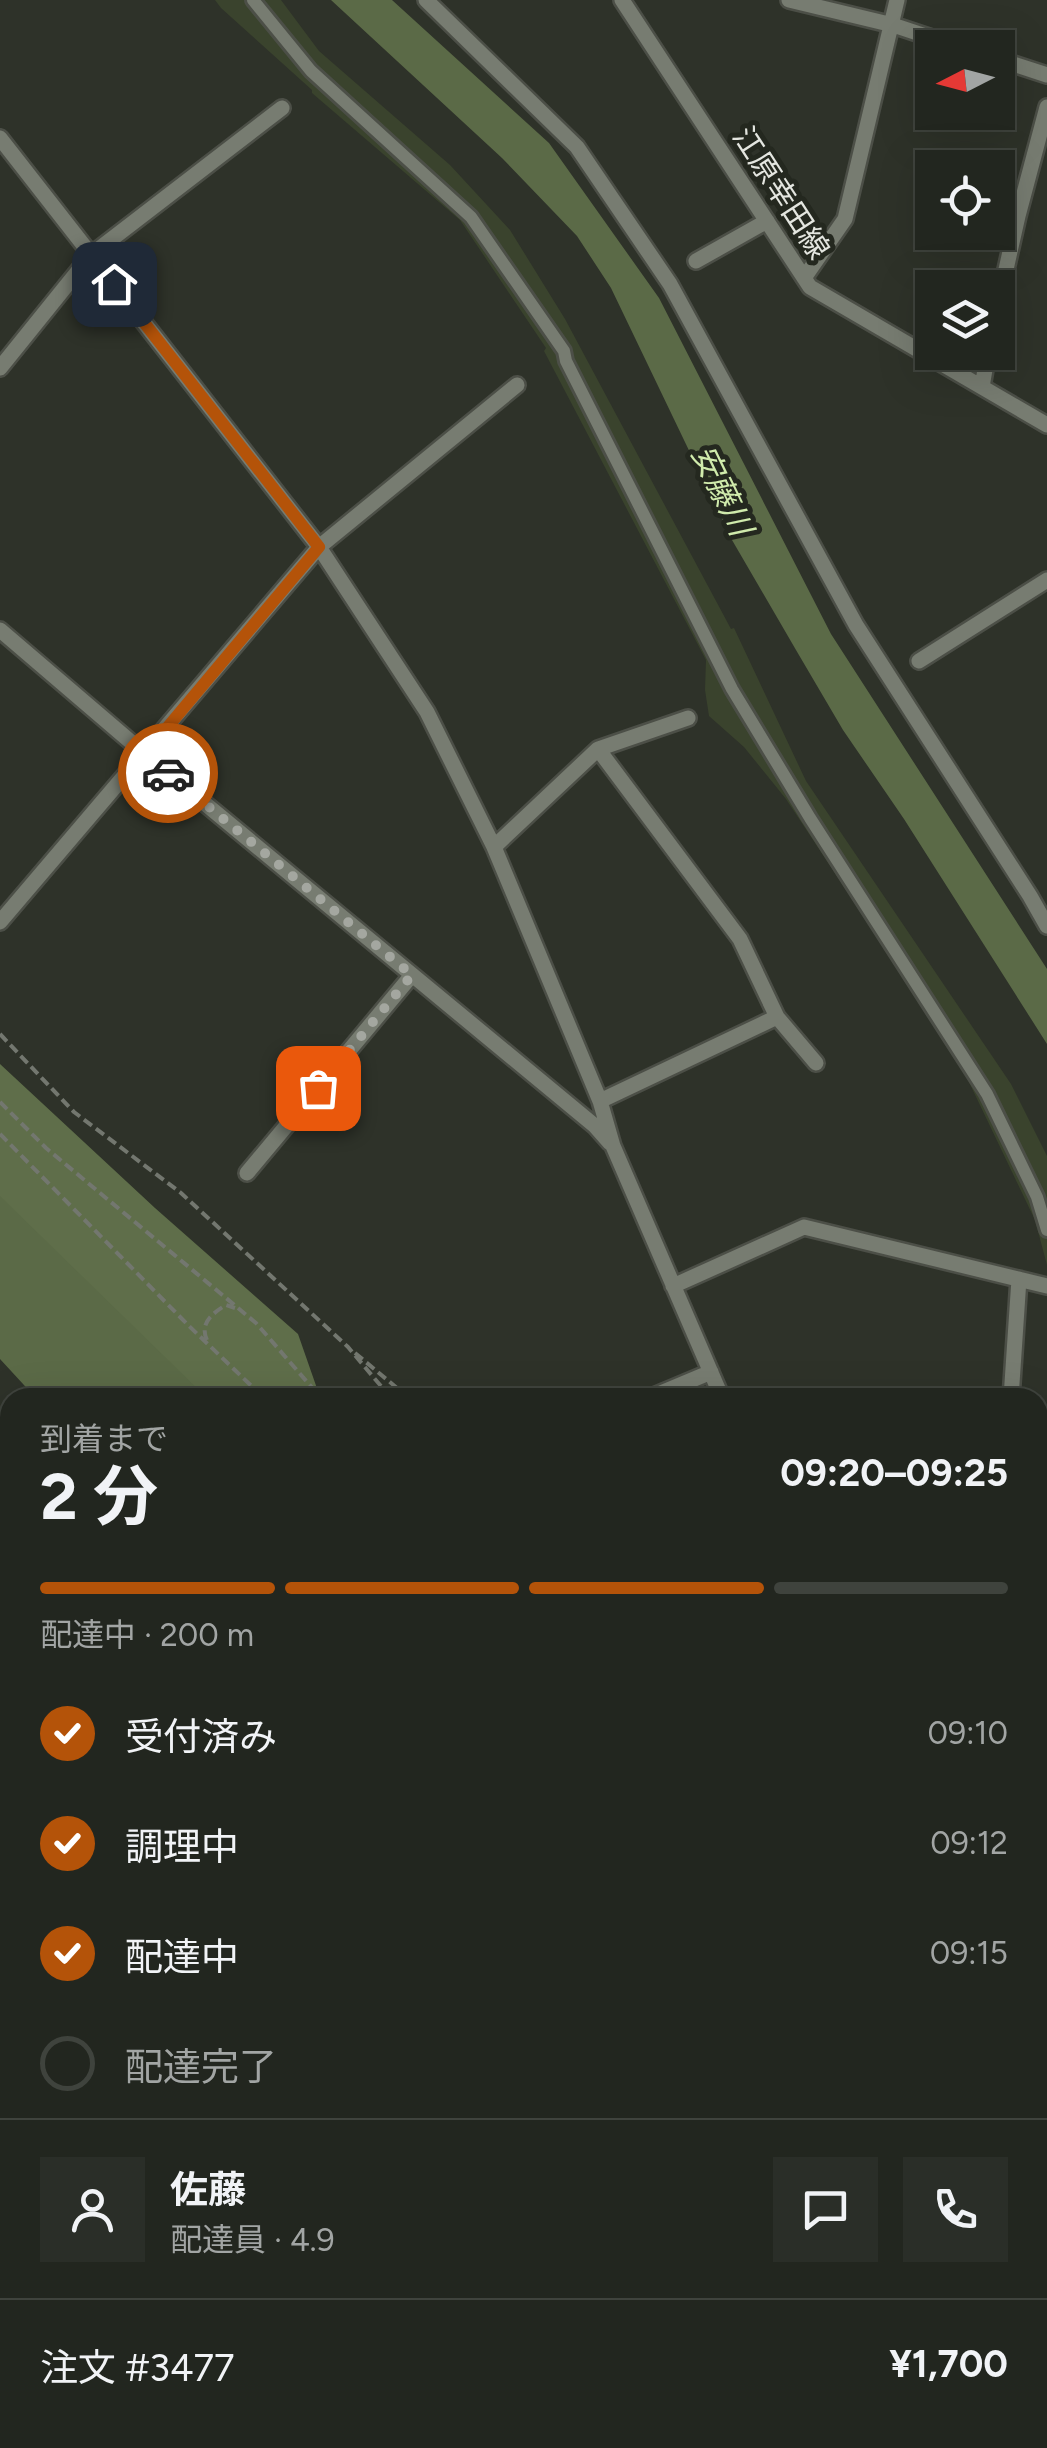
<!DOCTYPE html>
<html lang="ja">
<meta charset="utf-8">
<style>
:root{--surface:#22261f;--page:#2a2e28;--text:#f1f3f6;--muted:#a2a5a4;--line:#3f433d;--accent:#b45309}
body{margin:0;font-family:Figtree,"Noto Sans JP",sans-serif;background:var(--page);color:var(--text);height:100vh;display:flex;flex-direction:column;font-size:38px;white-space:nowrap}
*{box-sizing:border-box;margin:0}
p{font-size:32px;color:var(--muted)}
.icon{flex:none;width:55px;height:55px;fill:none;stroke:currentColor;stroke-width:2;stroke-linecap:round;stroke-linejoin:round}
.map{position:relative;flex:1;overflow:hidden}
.side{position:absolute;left:0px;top:1388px;width:1048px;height:1062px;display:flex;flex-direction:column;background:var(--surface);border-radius:30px 30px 0 0;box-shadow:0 10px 40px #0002,0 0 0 2px var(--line)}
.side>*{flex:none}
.needle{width:65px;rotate:264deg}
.tools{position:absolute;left:915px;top:30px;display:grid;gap:20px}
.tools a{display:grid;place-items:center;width:100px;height:100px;border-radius:0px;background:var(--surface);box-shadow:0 10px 40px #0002,0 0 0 2px var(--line);font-size:50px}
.pin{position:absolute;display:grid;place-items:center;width:85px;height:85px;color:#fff;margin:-42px;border-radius:20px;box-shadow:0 5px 15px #0006}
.courier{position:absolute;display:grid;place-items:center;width:100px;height:100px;margin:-50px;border:8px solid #b45309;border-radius:50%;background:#fff;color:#222;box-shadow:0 2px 12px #0007}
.overview em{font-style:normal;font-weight:700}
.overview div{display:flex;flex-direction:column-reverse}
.overview{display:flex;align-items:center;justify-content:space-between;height:170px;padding:0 40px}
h1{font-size:65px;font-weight:700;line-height:75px}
.bar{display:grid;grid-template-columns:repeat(4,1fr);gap:15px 10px;align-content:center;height:120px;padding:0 40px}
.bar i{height:12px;border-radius:8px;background:var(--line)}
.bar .on{background:var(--accent)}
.bar p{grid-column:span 4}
.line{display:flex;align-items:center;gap:25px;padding:0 40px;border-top:2px solid var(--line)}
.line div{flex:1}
.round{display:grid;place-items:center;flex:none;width:105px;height:105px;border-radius:0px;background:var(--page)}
ol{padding:0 40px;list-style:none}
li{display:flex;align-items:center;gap:30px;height:110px}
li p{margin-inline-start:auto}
li .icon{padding:10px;border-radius:50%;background:var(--accent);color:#fff;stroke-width:4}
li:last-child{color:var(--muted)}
li i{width:55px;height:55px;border:5px solid var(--line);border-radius:50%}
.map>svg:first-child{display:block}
.green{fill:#3a432d}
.forest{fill:#5f6e4a}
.water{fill:#5b6a47}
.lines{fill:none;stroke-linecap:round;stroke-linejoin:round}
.pedestrian-casing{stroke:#4c4f47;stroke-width:18}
.minor-casing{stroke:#4c4f47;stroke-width:20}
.path{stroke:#73776f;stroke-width:4;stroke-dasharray:10 5;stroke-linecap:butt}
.pedestrian{stroke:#777c71;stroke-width:12}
.minor{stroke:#777c71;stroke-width:15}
.done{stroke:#a4a7a0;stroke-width:10;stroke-dasharray:0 18}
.route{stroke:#b45309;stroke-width:12}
.labels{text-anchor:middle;stroke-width:10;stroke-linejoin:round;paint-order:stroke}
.street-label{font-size:30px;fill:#e4e6e0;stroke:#24281f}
.water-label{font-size:32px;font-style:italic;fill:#d0ebac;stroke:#24281f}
</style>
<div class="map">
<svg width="1047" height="2448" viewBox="0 0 1047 2448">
<rect width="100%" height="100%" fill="#2e3229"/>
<!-- green -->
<path class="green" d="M 215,0 L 281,0 L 319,51 L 450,165 L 510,230 L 565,319 L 731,629 L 734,628 L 806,781 L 1011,1084 L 1047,1156 L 1047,1265 L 1035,1220 L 968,1080 L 922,1005 L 786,799 L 744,747 L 709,716 L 705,690 L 706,660 L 544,351 L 546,348 L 460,220 L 312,93 L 312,90 L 221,8 Z
M 0,1422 L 10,1433 L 10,2440 L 242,2440 L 241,2448 L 0,2448 Z"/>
<!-- forest -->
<path class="forest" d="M 0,1064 L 155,1208 L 298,1334 L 320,1397 L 165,1397 L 0,1228 Z"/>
<!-- water -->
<path class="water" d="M 331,0 L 392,0 L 549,143 L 659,298 L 831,634 L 1047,969 L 1047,1044 L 904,819 L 843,730 L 796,650 L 732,540 L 611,288 L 577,236 L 502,158 Z
M 0,1196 L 206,1397 L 35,1397 L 0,1359 Z"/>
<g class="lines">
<defs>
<path id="pedestrian" d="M 253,0 L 311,71 L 471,217 L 564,351 L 566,361 L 732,689 L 810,818 L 987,1094 L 1037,1197 L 1047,1230
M 0,1489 L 10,1501
M 0,1999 L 2,2000 L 10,2048
M 162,2448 L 174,2440"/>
<path id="minor" d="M 426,0 L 577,147 L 670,284 L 856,625 L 1030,896 L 1047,926
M 622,0 L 810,287 L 1047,425
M 789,0 L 893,25 L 962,48
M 998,59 L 1047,75
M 0,138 L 319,547 L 427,712 L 494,847 L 600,1101 L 613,1146 L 722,1398
M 696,261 L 767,221
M 804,278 L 845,219 L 897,0
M 998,305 L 1018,216 L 1047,107
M 0,368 L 91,255 L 282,108
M 982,387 L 988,352
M 0,630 L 145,754 L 595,1126 L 610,1143
M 919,661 L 1047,580
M 598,749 L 740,939 L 777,1017 L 816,1063
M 494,847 L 598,749 L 688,718
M 0,922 L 319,547 L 517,385
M 600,1101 L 777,1017
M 247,1173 L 412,975
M 673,1286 L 804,1227 L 1047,1286
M 649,1398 L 711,1372
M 1011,1398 L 1019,1279
M 1038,1461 L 1047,1460
M 1038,1833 L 1047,1829
M 1038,2125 L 1047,2147
M 1038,2224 L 1047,2220
M 0,2302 L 10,2306
M 726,2440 L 735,2448"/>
</defs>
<!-- pedestrian casing -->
<use href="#pedestrian" class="pedestrian-casing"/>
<!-- minor casing -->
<use href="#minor" class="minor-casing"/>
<!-- path -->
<path class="path" d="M 0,1034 L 74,1112 L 181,1193 L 348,1347 L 391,1398
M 0,1102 L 46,1148 L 256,1323 L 321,1398
M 0,1134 L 189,1326 L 264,1398
M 207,1340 C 199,1323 213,1313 226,1305 L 235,1308
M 355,1353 L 409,1398
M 0,1604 L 10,1599
M 441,2440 L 442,2448
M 490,2440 L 491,2448"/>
<!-- pedestrian -->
<use href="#pedestrian" class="pedestrian"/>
<!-- minor -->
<use href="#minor" class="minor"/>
</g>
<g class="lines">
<!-- done -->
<path class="done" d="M 168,773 L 412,975 L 318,1088"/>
<!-- route -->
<path class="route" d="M 114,284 L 319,547 L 145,754 L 168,773"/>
</g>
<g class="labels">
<!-- street labels -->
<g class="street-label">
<text transform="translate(781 193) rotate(57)" y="10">江原幸田線</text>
</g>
<!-- water labels -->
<g class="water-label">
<text transform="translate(722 490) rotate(64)" y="11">安藤川</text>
</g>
</g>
</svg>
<div class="tools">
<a><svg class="needle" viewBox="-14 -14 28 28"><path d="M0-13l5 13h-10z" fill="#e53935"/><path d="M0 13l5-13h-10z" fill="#a2a5a4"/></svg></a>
<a><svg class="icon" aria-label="locate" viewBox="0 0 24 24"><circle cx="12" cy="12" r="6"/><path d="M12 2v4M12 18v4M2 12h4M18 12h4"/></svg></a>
<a><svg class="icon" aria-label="layers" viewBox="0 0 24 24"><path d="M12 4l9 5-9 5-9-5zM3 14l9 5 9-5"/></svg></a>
</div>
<div class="pin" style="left:318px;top:1088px;background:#ea580c"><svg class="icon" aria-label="bag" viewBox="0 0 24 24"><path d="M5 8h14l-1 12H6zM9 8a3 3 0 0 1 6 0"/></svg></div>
<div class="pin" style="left:114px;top:284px;background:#1f2937"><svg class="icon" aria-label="home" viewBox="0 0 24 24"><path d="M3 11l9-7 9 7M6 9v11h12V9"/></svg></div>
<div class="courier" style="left:168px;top:773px"><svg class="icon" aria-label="car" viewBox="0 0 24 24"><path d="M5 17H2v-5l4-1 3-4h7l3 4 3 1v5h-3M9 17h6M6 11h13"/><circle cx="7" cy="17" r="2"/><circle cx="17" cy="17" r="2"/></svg></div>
<section class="side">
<div class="overview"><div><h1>2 分</h1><p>到着まで</p></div><em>09:20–09:25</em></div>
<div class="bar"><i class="on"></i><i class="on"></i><i class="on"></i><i></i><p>配達中 · 200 m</p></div>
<ol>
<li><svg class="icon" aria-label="check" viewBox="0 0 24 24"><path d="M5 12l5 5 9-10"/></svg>受付済み<p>09:10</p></li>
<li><svg class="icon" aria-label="check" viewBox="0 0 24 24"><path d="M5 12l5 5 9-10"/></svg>調理中<p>09:12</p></li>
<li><svg class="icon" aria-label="check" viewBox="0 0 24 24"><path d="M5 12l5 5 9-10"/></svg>配達中<p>09:15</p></li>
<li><i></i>配達完了</li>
</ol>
<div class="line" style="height:180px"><a class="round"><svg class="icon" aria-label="person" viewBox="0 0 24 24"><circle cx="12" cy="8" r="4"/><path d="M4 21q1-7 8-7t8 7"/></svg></a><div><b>佐藤</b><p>配達員 · 4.9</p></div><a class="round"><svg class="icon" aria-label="chat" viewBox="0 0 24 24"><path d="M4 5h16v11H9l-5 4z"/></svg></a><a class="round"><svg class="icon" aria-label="phone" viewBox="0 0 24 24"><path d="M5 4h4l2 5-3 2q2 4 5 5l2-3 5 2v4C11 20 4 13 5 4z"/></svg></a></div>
<div class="line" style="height:130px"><div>注文 #3477</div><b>¥1,700</b></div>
</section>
</div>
